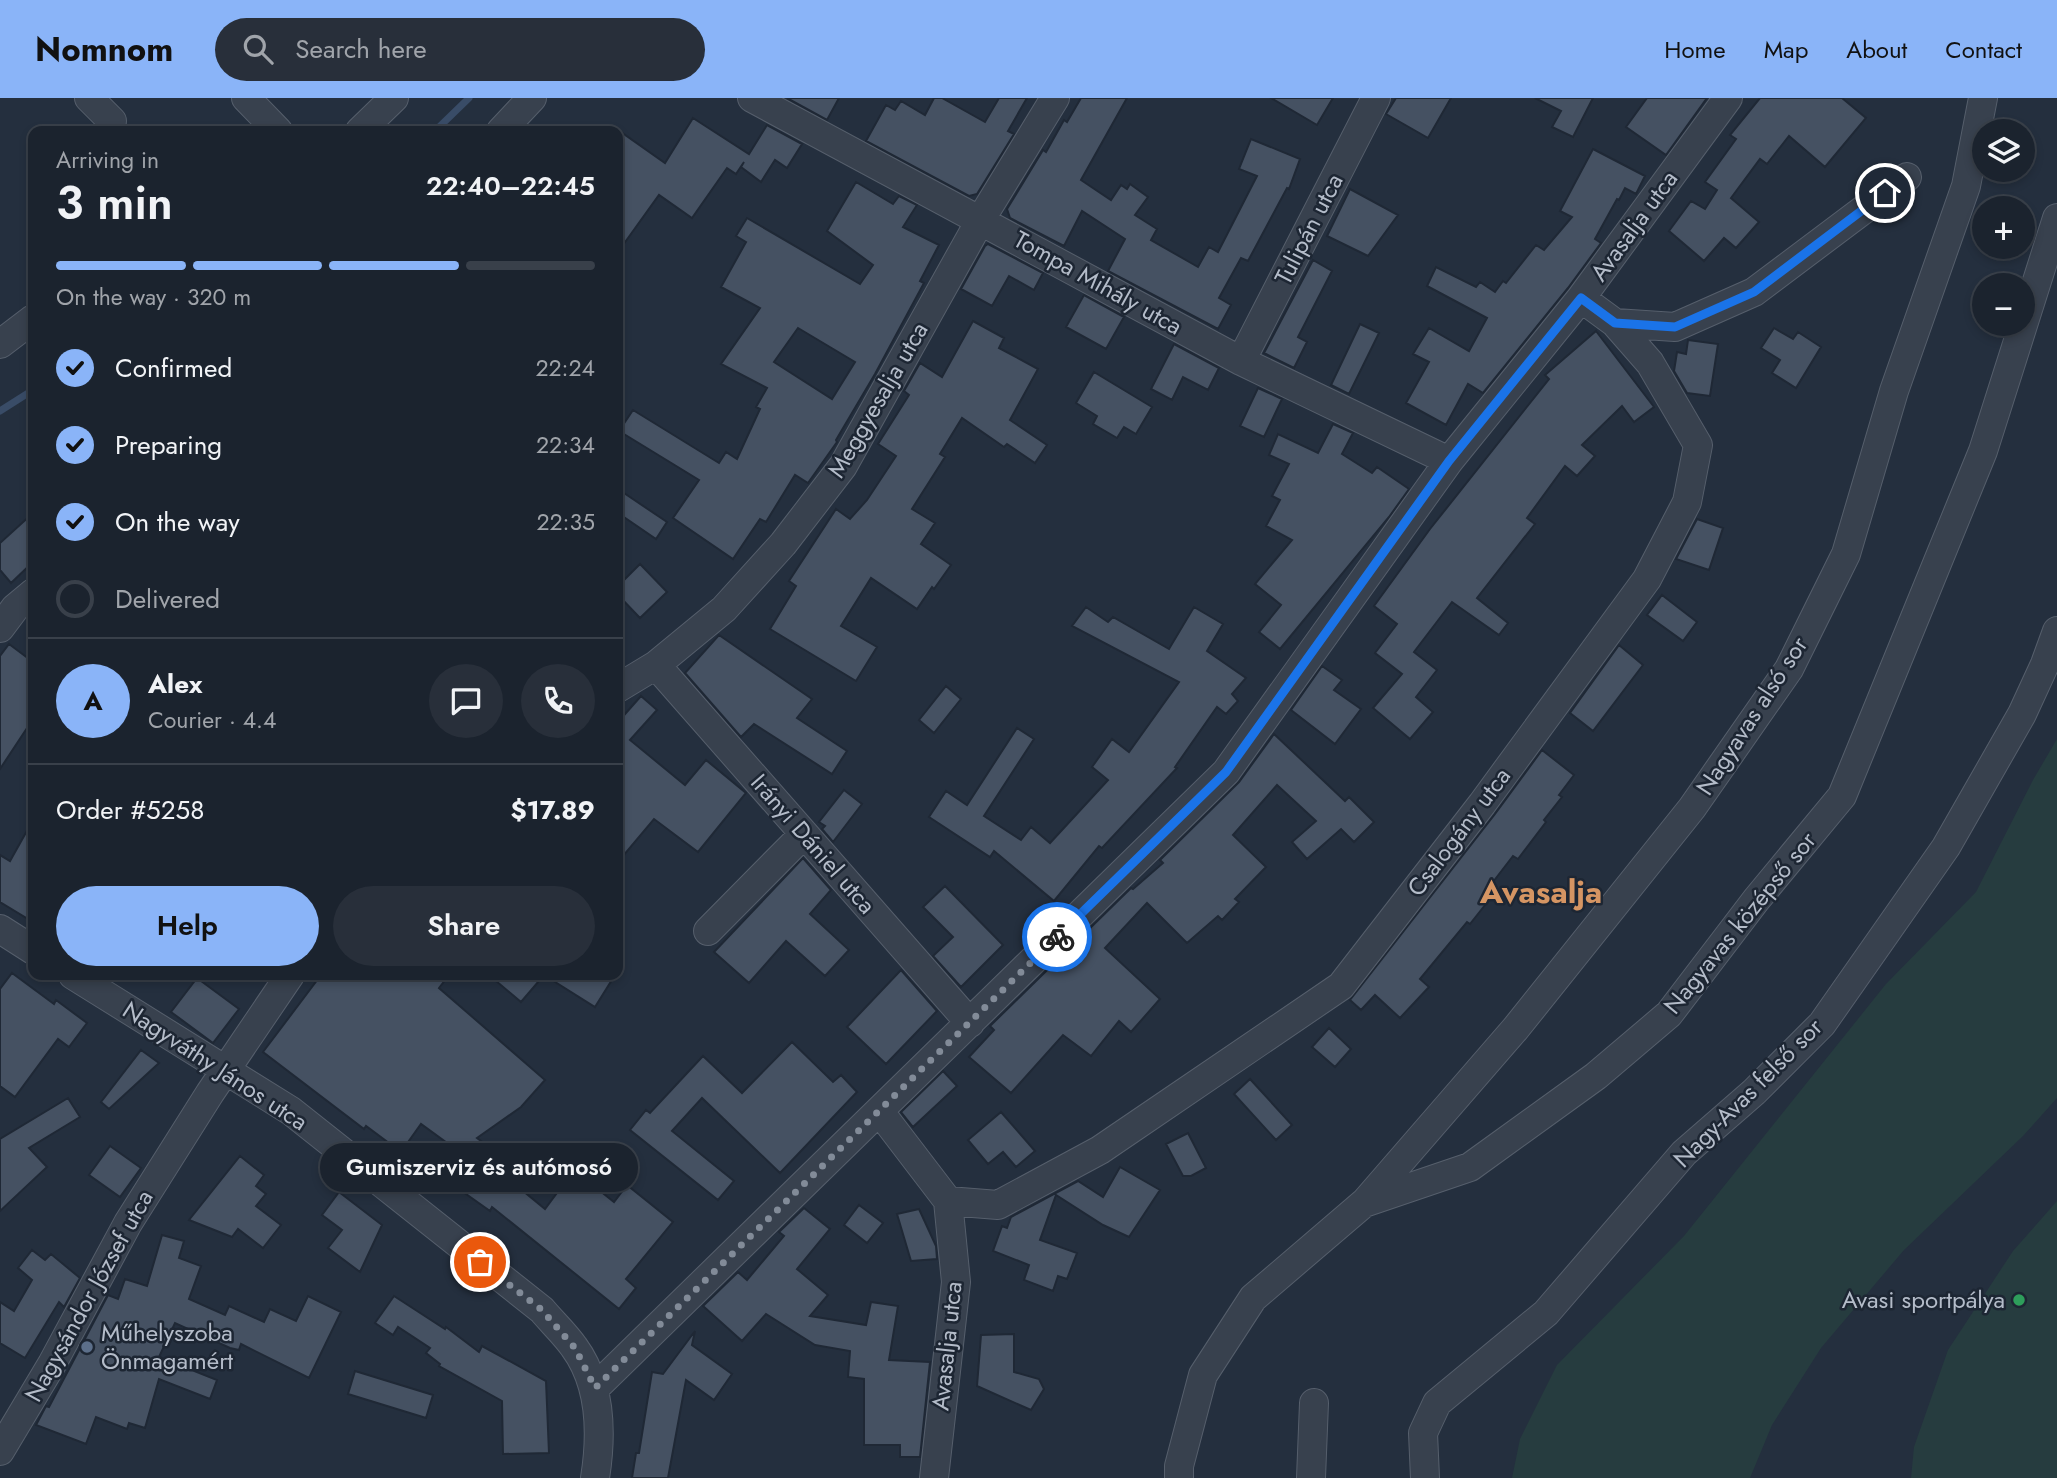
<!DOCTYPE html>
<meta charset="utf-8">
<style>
:root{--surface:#1b232e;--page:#282f3a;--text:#f1f3f6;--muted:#a0a4aa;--line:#39404a;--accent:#8ab4f8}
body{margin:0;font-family:Jost,sans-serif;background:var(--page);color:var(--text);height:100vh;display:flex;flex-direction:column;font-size:26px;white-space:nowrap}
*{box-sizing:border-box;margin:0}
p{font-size:23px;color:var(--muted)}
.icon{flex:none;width:38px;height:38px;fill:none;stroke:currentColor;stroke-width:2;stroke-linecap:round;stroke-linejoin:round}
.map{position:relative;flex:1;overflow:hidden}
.sheet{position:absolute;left:28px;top:28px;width:595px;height:854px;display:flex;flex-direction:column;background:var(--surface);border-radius:14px;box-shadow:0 4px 10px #0003,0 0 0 2px var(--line)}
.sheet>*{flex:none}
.controls{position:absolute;left:1972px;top:21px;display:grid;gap:14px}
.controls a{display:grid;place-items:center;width:63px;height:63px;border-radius:50%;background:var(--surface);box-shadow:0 4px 10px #0003,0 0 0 2px var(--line);font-size:35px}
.pin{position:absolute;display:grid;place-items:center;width:60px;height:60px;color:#fff;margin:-30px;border:4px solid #fff;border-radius:50%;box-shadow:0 2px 7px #0007}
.courier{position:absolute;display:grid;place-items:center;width:70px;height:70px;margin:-35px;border:5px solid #1a73e8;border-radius:50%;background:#fff;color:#222;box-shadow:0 2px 9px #0007}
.bubble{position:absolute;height:49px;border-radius:24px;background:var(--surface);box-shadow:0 4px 10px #0003,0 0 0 2px var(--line);font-size:23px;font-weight:600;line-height:49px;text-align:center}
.head em{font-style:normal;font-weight:600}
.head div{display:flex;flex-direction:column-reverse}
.head{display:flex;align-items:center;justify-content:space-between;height:119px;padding:0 28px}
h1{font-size:46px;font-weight:600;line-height:52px}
.bar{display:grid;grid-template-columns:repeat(4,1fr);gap:10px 7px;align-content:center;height:84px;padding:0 28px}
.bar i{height:9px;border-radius:5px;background:var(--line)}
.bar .active{background:var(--accent)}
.bar p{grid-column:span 4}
.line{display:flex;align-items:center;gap:18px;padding:0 28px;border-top:2px solid var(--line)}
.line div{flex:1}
.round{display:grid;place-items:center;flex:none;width:74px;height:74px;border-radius:37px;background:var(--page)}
ol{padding:0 28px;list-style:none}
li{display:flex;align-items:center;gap:21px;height:77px}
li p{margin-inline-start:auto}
li .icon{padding:7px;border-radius:50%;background:var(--accent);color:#111;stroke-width:4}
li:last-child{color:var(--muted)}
li i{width:38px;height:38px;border:4px solid var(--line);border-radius:50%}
.primary-button{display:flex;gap:14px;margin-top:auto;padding:14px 28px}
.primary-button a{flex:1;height:80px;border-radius:42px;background:var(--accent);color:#111;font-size:28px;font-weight:600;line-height:80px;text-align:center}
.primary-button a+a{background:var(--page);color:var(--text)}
header{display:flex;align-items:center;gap:42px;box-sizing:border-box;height:98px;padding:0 35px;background:var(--accent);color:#111}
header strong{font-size:33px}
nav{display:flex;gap:38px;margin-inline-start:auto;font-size:24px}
.search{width:490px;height:63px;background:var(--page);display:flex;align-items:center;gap:18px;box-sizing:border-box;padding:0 24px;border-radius:38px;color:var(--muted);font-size:26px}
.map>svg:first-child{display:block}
.green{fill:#263c3f}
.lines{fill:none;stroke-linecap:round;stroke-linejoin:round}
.stream{stroke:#394c67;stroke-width:7}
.building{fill:#455162;stroke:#1f2835;stroke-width:2;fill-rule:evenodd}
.minor-casing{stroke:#565f6c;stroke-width:30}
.minor{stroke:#38414e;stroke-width:28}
.done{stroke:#828b98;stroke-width:7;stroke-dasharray:0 12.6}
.route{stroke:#1a73e8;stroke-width:9}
.leisure-dot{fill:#2e9e5b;stroke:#1d2633;stroke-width:2.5}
.service-dot{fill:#5c6f8a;stroke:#1d2633;stroke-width:2.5}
.labels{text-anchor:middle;stroke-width:5;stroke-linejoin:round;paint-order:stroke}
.street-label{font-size:24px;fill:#b4bcc9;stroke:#1d2633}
.poi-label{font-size:24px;fill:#b4bcc9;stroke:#1d2633;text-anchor:end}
.district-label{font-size:32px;font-weight:bold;fill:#d59563;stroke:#1d2633}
</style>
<header>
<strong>Nomnom</strong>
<div class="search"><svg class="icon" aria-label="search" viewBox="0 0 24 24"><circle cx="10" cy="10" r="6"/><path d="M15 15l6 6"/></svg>Search here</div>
<nav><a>Home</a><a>Map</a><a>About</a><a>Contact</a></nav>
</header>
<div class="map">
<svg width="2057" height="1380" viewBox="0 0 2057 1380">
<rect width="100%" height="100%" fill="#242f3e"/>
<!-- green -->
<path class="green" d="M 2057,641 L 2057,1000 L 2023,1038 L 1904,1152 L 1821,1250 L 1772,1327 L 1750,1380 L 1512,1380 L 1520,1341 L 1557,1267 L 1684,1138 L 1886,886 L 1976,794 L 2033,682 Z
M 2057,1103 L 2057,1380 L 1911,1380 L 1914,1349 L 1948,1252 L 2013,1153 Z"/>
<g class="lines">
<!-- stream -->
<path class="stream" d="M 435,33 L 469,0
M 0,313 L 33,292"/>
</g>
<!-- building -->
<path class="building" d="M 787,0 L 839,0 L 827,22 Z
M 934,0 L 942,0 L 985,24 L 999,0 L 1027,0 L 1008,33 L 1014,36 L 977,96 L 969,98 L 866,43 L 886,7 L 895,12 L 901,3 L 925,17 Z
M 1081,0 L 1127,0 L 1081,82 L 1111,102 L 1121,87 L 1127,91 L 1130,86 L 1148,99 L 1135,117 L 1157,131 L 1151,142 L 1198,169 L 1209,149 L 1218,154 L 1257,78 L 1239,71 L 1251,41 L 1300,61 L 1289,91 L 1287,90 L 1248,163 L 1241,160 L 1219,200 L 1231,207 L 1218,231 L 1108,173 L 1125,141 L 1082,113 L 1064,148 L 1010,120 L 1007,111 L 1043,52 L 1046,54 L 1064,22 L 1067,24 Z
M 1271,0 L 1333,0 L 1317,27 Z
M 1396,0 L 1451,0 L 1428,40 L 1386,16 Z
M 1535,0 L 1593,0 L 1573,39 L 1552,29 L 1561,13 Z
M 1647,0 L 1707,0 L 1666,57 L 1626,29 Z
M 1760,0 L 1842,0 L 1866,20 L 1825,69 L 1789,38 L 1767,66 L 1760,61 L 1731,100 L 1759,124 L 1736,150 L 1724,140 L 1704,163 L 1669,133 L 1691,103 L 1705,111 L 1717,92 L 1705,84 L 1736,41 L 1730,37 Z
M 693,20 L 749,56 L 767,27 L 802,46 L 787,70 L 775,62 L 761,84 L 741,69 L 744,64 L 736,76 L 727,70 L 692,120 L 659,97 L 618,154 L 618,32 L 665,65 Z
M 1593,51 L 1645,78 L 1636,96 L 1625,90 L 1619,102 L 1617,101 L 1595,141 L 1601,145 L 1568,190 L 1483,295 L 1468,286 L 1446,327 L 1406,305 L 1429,264 L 1413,256 L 1429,230 L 1469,253 L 1487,220 L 1427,188 L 1436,169 L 1476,189 L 1480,184 L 1495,194 L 1503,183 L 1506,185 L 1536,147 L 1544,152 L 1572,119 L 1560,113 Z
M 856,84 L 893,106 L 899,98 L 917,107 L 903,129 L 939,147 L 920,183 L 924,185 L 875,276 L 836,342 L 837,344 L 808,385 L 795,377 L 766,424 L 760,421 L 733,461 L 673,420 L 699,382 L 619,333 L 633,312 L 719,365 L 726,354 L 737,361 L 760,311 L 756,309 L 767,290 L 721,266 L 760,210 L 721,189 L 746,144 L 736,138 L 747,120 L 860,186 L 873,167 L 827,133 ZM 798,230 L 855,264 L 832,301 L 774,264 Z
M 1350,91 L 1398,117 L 1368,158 L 1327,138 Z
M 988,146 L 1043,175 L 1034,192 L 1009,178 L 992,208 L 961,191 L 985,148 Z
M 1313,162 L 1332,173 L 1298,239 L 1307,244 L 1294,270 L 1264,255 Z
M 1084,197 L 1124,219 L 1106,251 L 1066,229 Z
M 973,223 L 1004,240 L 999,250 L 1038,271 L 1010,322 L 1047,347 L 1035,365 L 1007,346 L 1004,349 L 962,320 L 940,356 L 945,359 L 912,411 L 935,425 L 921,446 L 951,467 L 934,491 L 932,489 L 917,511 L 871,480 L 841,528 L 877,549 L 856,583 L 770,531 L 796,488 L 789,483 L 836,411 L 850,421 L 867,402 L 896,358 L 878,346 L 909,297 L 904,293 L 920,265 L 942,279 Z
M 1360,226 L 1379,235 L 1349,296 L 1331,287 Z
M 1774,230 L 1793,241 L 1798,234 L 1821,249 L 1796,290 L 1772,275 L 1780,262 L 1761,250 Z
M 1596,233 L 1654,309 L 1634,324 L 1622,308 L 1582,347 L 1595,358 L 1577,378 L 1565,368 L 1527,420 L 1535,426 L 1477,500 L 1508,525 L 1499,537 L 1452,504 L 1414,554 L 1437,572 L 1416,599 L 1433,614 L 1410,641 L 1373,610 L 1402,576 L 1375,555 L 1397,526 L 1374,508 L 1430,431 L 1549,281 L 1545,277 Z
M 1688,242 L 1718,246 L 1710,298 L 1687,295 L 1674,273 L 1677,254 L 1686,256 Z
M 1174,246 L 1219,270 L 1208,292 L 1183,279 L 1172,302 L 1151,291 Z
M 1094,274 L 1152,309 L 1136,336 L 1124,329 L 1117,340 L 1093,326 L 1097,318 L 1076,305 Z
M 1258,290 L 1282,301 L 1264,339 L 1240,328 Z
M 1333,326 L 1353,335 L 1342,356 L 1372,375 L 1377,369 L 1409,391 L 1389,419 L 1280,551 L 1259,534 L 1281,507 L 1255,486 L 1292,442 L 1266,428 L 1280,402 L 1272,398 L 1289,366 L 1269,357 L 1278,336 L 1318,355 Z
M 618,391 L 667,424 L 656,441 L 618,415 Z
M 33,415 L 33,464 L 11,485 L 0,472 L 0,445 Z
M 1697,421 L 1723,430 L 1709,472 L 1676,461 Z
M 640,466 L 667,494 L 640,520 L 618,497 L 618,488 Z
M 1662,497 L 1697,524 L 1683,543 L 1647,517 Z
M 1086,509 L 1108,524 L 1113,519 L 1169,551 L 1194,509 L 1223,526 L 1207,553 L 1246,580 L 1232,596 L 1238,603 L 1226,616 L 1217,609 L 1175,669 L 1177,670 L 1102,750 L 1099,748 L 1054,803 L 994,753 L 990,759 L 929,719 L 946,693 L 967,707 L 1017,630 L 1034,641 L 984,718 L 1021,742 L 1031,729 L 1050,745 L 1108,682 L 1092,669 L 1112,641 L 1129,654 L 1179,584 L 1072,528 Z
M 719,537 L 812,601 L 797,620 L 847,653 L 832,676 L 754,626 L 741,639 L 685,575 Z
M 9,546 L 33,564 L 33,621 L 0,671 L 0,558 Z
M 1619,547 L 1643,567 L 1593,633 L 1570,615 Z
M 1322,568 L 1342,582 L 1334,592 L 1361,611 L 1335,646 L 1291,612 Z
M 946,588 L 961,601 L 934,635 L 919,622 Z
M 641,598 L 657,612 L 630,642 L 685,687 L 706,662 L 746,695 L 698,754 L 654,721 L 618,764 L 618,624 Z
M 1274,636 L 1345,703 L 1349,699 L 1374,724 L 1354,744 L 1341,731 L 1307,761 L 1292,744 L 1316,723 L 1277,687 L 1233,737 L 1266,769 L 1235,801 L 1239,804 L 1222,822 L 1218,818 L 1187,845 L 1147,805 L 1105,850 L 1160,901 L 1131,934 L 1119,923 L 1091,958 L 1063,937 L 1011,995 L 969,959 L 994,932 L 990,928 L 1131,790 L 1133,791 L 1163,765 L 1160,762 L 1239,684 Z
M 1542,652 L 1574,677 L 1559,697 L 1562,699 L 1544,722 L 1546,724 L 1518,761 L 1513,758 L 1483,797 L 1489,802 L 1470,826 L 1467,824 L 1420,881 L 1429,889 L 1400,920 L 1375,897 L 1361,912 L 1350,902 L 1495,716 Z
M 844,692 L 862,706 L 833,744 L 822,731 L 825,728 L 819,724 Z
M 33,722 L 33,824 L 0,804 L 0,757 L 10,763 Z
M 803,760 L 831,792 L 810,816 L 849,852 L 825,878 L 786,843 L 749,885 L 714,854 Z
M 945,788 L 1003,847 L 961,889 L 933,858 L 953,839 L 923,809 Z
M 901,872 L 937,913 L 886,966 L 847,929 Z
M 12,875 L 54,906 L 56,902 L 87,925 L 69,949 L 58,941 L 15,999 L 0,988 L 0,891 Z
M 321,877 L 449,877 L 439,890 L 545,982 L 521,1009 L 477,1040 L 504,1060 L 501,1065 L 516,1076 L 511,1083 L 545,1111 L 574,1072 L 614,1104 L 627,1087 L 673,1124 L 626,1181 L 636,1190 L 619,1211 L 492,1109 L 490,1113 L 452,1086 L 469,1061 L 421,1026 L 401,1054 L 366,1028 L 364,1031 L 263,954 Z
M 489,877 L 615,877 L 595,909 L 544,877 L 521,904 Z
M 197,880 L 239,911 L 213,945 L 171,914 Z
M 1329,930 L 1351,951 L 1335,969 L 1312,949 Z
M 792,944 L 833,984 L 841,977 L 857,994 L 780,1075 L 702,1000 L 672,1033 L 734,1083 L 718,1102 L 630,1032 L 646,1012 L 650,1015 L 703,958 L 742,995 Z
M 141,952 L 159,965 L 109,1011 L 101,1004 Z
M 943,973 L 957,988 L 913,1029 L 901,1014 Z
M 1250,981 L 1292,1027 L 1276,1042 L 1234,996 Z
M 68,1000 L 80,1019 L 29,1050 L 47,1069 L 0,1113 L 0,1041 Z
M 1001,1014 L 1035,1053 L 1016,1069 L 1003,1054 L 988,1066 L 968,1042 Z
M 1188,1035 L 1206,1070 L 1191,1078 L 1183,1078 L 1166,1046 Z
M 110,1048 L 141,1070 L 120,1099 L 89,1077 Z
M 240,1058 L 264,1077 L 256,1088 L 266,1096 L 256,1108 L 281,1127 L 263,1150 L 238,1131 L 232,1139 L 189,1122 Z
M 1120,1069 L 1160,1092 L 1129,1139 L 1103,1127 L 1056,1097 L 1040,1142 L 1077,1155 L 1067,1181 L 1058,1178 L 1053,1193 L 1024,1182 L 1029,1167 L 993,1153 L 1002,1128 L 1007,1130 L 1011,1119 L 1078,1083 L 1103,1099 Z
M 339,1094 L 382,1127 L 360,1174 L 328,1150 L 342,1132 L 322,1117 Z
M 859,1107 L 883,1125 L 867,1145 L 844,1127 Z
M 804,1110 L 830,1131 L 797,1171 L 828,1197 L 810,1218 L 866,1227 L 871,1204 L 898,1208 L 889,1262 L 930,1264 L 920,1359 L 900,1359 L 900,1347 L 864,1347 L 864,1281 L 848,1279 L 850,1253 L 815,1247 L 766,1216 L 742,1243 L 703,1208 L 738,1174 L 747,1182 L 784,1138 L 779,1134 Z
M 919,1111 L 936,1148 L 937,1161 L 911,1163 L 897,1116 Z
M 162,1137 L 184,1143 L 179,1160 L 201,1168 L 189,1201 L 225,1217 L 229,1208 L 264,1224 L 270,1211 L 296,1223 L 308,1198 L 341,1214 L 309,1280 L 241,1246 L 239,1252 L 230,1250 L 175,1225 L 159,1259 L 217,1282 L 210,1301 L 159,1281 L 145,1330 L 129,1325 L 127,1331 L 96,1319 L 86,1346 L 36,1327 L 46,1308 L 49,1309 L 108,1197 L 118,1201 L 125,1181 L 147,1188 Z
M 32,1152 L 45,1162 L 51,1156 L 80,1180 L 64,1209 L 59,1204 L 25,1260 L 0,1245 L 0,1204 L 14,1213 L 32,1182 L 18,1170 Z
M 394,1198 L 445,1231 L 446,1229 L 479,1254 L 482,1248 L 546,1283 L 549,1355 L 503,1356 L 502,1303 L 439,1268 L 440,1266 L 426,1255 L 430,1250 L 398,1229 L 393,1237 L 375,1225 Z
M 695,1233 L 692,1247 L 732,1276 L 714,1302 L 686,1282 L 668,1380 L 632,1380 L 636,1355 L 639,1355 L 652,1274 L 663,1276 Z
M 1014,1236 L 1014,1274 L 1039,1281 L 1044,1291 L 1031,1312 L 977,1288 L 981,1237 Z
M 355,1273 L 433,1297 L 426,1320 L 348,1296 Z"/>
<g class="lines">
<defs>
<path id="minor" d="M 89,0 L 112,23
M 246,0 L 278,33
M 752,0 L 1241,263 L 1449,363
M 360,33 L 394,0
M 501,33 L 532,0
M 1615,225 L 1675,229 L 1754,194 L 1907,79
M 0,246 L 33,221
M 1241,263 L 1376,0
M 0,530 L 15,510 L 33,495
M 656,567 L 970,925
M 618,590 L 656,567 L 724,511 L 783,446 L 843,368 L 981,121 L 1055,0
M 0,831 L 33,852
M 708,833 L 804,736
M 73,877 L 291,1013 L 542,1212 C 552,1224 565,1236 574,1249 C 602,1287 602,1336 595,1380
M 880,1014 L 948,1103 L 956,1184 L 934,1380
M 948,1103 L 998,1107 L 1100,1052 L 1341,888 L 1482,706 L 1647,481 L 1687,404 L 1698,347 L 1650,265 L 1615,225 L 1581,200
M 1366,1103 L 1516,930 L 1692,710 L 1789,571 L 1846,456 L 1894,293 L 1966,88 L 1983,0
M 595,1290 L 1226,674 L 1449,363 L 1581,200 L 1728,0
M 0,1353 L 52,1266 L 128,1125 L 210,995 L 290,877
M 1179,1380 L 1179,1368 L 1203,1277 L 1253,1200 L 1364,1105 L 1470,1069 L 1596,978 L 1669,916 L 1756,802 L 1842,698 L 1983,353 L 2057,120
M 1311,1380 L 1314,1305
M 1425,1380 L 1423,1335 L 1437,1305 L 1546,1215 L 1684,1055 L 1754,994 L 1822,926 L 1946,749 L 2022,616 L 2045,566 L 2057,533"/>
</defs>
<!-- minor casing -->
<use href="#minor" class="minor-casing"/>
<!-- minor -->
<use href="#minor" class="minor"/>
</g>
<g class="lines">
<!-- done -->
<path class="done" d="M 480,1164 L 542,1212 L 575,1250 L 595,1290 L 1057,839"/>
<!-- route -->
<path class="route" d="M 1057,839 L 1226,674 L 1449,363 L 1581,200 L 1615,225 L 1675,229 L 1754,194 L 1885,95"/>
</g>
<!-- markers -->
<circle class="leisure-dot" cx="2019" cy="1202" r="7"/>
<circle class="service-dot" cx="87" cy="1249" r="7"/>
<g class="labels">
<!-- street labels -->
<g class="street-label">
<text transform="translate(1634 128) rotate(-54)" y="8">Avasalja utca</text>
<text transform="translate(1309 131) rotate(-63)" y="8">Tulipán utca</text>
<text transform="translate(1098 185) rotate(29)" y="8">Tompa Mihály utca</text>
<text transform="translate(878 302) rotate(-60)" y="8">Meggyesalja utca</text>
<text transform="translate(1752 618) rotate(-57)" y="8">Nagyavas alsó sor</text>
<text transform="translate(1459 734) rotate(-53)" y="8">Csalogány utca</text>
<text transform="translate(813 746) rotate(49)" y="8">Irányi Dániel utca</text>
<text transform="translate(1740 825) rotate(-51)" y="8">Nagyavas középső sor</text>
<text transform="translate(215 968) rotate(33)" y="8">Nagyváthy János utca</text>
<text transform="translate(1748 995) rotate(-45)" y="8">Nagy-Avas felső sor</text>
<text transform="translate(89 1198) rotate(-61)" y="8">Nagysándor József utca</text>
<text transform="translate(947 1248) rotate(-84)" y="8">Avasalja utca</text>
</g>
<!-- poi labels -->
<g class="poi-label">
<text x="2005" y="1210">Avasi sportpálya</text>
<text x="101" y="1243" text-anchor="start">Műhelyszoba<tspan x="101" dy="28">Önmagamért</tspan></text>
</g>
<!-- district labels -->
<g class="district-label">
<text x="1541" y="805">Avasalja</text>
</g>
</g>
</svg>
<div class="controls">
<a><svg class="icon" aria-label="layers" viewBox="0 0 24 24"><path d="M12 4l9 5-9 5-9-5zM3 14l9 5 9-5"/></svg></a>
<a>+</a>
<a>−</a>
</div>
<div class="pin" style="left:480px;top:1164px;background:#ea580c"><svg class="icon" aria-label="bag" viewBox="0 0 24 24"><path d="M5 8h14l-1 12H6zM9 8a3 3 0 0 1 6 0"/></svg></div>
<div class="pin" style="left:1885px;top:95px;background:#1f2937"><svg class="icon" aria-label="home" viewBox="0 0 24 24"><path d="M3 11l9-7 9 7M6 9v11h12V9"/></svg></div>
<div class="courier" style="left:1057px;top:839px"><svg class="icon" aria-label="bike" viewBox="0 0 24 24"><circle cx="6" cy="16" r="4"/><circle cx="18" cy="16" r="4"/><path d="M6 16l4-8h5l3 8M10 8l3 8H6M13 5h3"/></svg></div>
<div class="bubble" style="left:320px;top:1045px;width:318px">Gumiszerviz és autómosó</div>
<section class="sheet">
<div class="head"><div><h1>3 min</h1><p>Arriving in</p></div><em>22:40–22:45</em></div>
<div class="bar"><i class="active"></i><i class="active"></i><i class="active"></i><i></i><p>On the way · 320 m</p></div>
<ol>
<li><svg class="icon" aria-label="check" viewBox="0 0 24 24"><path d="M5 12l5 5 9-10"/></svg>Confirmed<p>22:24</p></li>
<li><svg class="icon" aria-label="check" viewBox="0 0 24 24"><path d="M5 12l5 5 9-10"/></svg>Preparing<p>22:34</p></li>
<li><svg class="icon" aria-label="check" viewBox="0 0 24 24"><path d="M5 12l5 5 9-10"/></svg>On the way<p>22:35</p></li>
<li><i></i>Delivered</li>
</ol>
<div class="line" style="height:126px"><b class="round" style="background:var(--accent);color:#111">A</b><div><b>Alex</b><p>Courier · 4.4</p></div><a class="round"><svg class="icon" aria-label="chat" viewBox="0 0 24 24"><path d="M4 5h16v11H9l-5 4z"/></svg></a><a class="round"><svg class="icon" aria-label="phone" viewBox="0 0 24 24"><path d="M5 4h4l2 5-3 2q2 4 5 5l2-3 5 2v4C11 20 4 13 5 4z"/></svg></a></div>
<div class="line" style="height:91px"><div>Order #5258</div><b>$17.89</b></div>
<div class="primary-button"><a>Help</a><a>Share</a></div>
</section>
</div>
